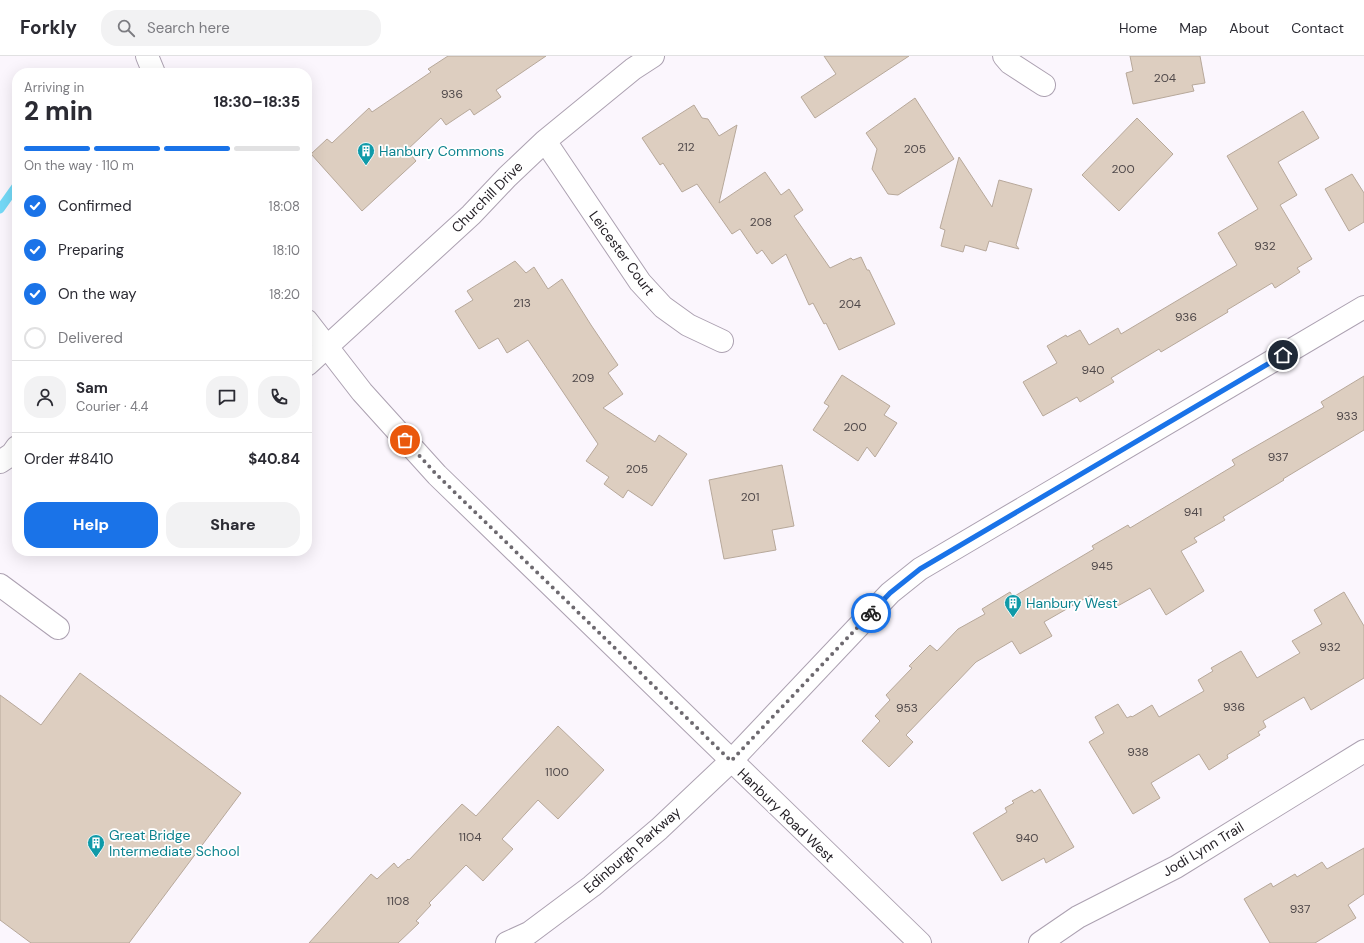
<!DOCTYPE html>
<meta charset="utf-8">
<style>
:root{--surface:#fff;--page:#f2f2f3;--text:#2b2b33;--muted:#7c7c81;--line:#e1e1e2;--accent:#1a73e8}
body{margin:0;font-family:"DM Sans",sans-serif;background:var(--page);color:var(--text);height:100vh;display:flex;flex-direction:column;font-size:15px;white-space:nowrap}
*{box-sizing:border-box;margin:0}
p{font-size:13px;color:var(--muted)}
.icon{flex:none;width:22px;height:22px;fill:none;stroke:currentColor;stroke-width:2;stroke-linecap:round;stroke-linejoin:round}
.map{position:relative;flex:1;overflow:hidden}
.side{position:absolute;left:12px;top:12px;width:300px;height:488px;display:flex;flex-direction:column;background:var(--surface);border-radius:16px;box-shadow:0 4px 16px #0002}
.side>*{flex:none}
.pin{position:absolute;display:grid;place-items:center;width:34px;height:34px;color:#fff;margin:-17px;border:2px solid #fff;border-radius:50%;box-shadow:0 1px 4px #0007}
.courier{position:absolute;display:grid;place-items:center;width:40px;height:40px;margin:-20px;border:3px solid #1a73e8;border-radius:50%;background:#fff;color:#222;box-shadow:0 1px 5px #0007}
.headline em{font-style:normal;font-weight:800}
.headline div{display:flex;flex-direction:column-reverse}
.headline{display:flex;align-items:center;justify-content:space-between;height:68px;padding:0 12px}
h1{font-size:26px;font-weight:800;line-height:30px}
.bar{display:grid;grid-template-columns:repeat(4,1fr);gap:6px 4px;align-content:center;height:48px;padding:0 12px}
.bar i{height:5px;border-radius:3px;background:var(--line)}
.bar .selected{background:var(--accent)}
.bar p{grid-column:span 4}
.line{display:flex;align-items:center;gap:10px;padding:0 12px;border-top:1px solid var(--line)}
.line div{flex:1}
.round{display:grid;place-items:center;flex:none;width:42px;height:42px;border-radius:16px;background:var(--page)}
ol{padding:0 12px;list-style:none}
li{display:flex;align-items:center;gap:12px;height:44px}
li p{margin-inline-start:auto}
li .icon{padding:4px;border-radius:50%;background:var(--accent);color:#fff;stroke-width:4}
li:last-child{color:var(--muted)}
li i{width:22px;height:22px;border:2px solid var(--line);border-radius:50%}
.button{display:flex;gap:8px;margin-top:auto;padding:8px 12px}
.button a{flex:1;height:46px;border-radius:16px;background:var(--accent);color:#fff;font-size:16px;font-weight:800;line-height:46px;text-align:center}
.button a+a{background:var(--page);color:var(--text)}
header{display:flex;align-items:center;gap:24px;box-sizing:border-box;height:56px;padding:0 20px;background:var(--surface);border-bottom:1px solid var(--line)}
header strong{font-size:19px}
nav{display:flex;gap:22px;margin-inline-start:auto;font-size:14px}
.search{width:280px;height:36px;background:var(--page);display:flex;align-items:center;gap:10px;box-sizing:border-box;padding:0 14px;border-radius:16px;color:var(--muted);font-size:15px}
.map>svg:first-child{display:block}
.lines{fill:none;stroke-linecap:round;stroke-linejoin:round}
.stream{stroke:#74d9f7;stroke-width:9}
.building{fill:#ddcec0;stroke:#b7a89a}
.minor-casing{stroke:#aca1b1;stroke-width:24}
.major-casing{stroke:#aca1b1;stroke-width:24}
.minor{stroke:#fff;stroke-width:22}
.major{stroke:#fff;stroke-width:22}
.done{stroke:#6d696f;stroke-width:4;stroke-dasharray:0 7.2}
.route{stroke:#1a73e8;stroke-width:5}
.labels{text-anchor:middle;stroke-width:3.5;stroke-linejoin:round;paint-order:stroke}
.number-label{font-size:12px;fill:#50494a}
.culture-label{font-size:14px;fill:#0d838f;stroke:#fff;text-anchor:start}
.street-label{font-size:14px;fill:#211d23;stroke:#fff}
</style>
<header>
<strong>Forkly</strong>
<div class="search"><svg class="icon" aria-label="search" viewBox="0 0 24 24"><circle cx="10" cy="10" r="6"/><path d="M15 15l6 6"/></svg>Search here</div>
<nav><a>Home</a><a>Map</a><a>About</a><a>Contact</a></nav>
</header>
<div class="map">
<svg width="1364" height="887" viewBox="0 0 1364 887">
<rect width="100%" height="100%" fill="#fbf6fd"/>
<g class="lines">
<!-- stream -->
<path class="stream" d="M 0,153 L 17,129"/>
</g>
<!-- building -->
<path class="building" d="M 448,0 L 546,0 L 496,34 L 501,41 L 474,59 L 470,53 L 446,69 L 441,62 L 407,94 L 416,105 L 362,155 L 311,98 L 327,83 L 332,87 L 369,52 L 372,56 L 431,16 L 428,13 Z
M 824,0 L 909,0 L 815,62 L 801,41 L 836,18 Z
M 1130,0 L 1200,0 L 1205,27 L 1192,29 L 1194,35 L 1133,48 L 1126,17 L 1133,15 Z
M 915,42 L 954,103 L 898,139 L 888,138 L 872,113 L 877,93 L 866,77 Z
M 694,49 L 702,62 L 708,63 L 719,80 L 737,69 L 719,147 L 765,116 L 781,139 L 789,133 L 803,154 L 794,160 L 830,212 L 851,202 L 853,204 L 861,201 L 867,214 L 869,214 L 895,268 L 839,294 L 826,267 L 824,268 L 813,247 L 809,249 L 786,198 L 772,208 L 762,194 L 757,198 L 740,173 L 732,178 L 697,128 L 682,136 L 663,107 L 660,109 L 642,82 Z
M 1303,55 L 1319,82 L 1278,106 L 1297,139 L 1280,149 L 1312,203 L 1297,212 L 1300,216 L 1275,232 L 1272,227 L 1227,254 L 1228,256 L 1161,296 L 1159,293 L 1111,322 L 1114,326 L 1080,346 L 1077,341 L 1043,360 L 1023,326 L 1057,307 L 1047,290 L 1066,279 L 1067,281 L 1080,274 L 1089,289 L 1118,272 L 1121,278 L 1237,209 L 1218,177 L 1258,153 L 1227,100 Z
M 1137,62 L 1173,98 L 1119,155 L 1082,119 Z
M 959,101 L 992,151 L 999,124 L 1032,133 L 1016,189 L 1019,193 L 989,185 L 986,195 L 965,189 L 963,196 L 941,190 L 945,174 L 940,172 Z
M 1352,118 L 1364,137 L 1364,166 L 1349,175 L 1325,133 Z
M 515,205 L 526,217 L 534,211 L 548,233 L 562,223 L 591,269 L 618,309 L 608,317 L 623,338 L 603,352 L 655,386 L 659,379 L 687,398 L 652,450 L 628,434 L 623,442 L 604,428 L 609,421 L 586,405 L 598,388 L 528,284 L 507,297 L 498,282 L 479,293 L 455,255 L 473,244 L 467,235 Z
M 842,319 L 890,350 L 884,359 L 897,367 L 875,401 L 867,391 L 858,405 L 813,374 L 829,350 L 824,347 Z
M 1364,320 L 1364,374 L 1283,423 L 1284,424 L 1223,461 L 1225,464 L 1194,482 L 1197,486 L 1181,495 L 1204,535 L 1166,559 L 1150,532 L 1114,552 L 1110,544 L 1098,552 L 1091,539 L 1044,566 L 1052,580 L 1020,598 L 1012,585 L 976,606 L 906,679 L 913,686 L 889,711 L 862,685 L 880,665 L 875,660 L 890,644 L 886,639 L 912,612 L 909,610 L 930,589 L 937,595 L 958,573 L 985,558 L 982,553 L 1010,536 L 1013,541 L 1094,493 L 1092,490 L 1128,469 L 1130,472 L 1235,409 L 1232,404 L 1324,351 L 1321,346 Z
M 782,409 L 794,470 L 772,474 L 776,494 L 724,503 L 709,424 Z
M 1344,536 L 1364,570 L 1364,622 L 1311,654 L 1304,641 L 1263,665 L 1266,671 L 1258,676 L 1260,679 L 1227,699 L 1228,702 L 1209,714 L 1199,698 L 1151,727 L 1160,742 L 1133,758 L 1089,686 L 1104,677 L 1095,661 L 1118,648 L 1127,662 L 1131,660 L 1132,661 L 1152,649 L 1159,661 L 1204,635 L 1198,624 L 1213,615 L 1211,612 L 1241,595 L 1257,622 L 1300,597 L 1292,585 L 1322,568 L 1314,554 Z
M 80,617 L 241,737 L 129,887 L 31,887 L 0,864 L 0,639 L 41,669 Z
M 558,670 L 604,714 L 558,763 L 538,744 L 502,783 L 513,793 L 483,825 L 466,809 L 429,847 L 431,849 L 416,865 L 419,867 L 398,887 L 309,887 L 371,818 L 377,823 L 394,807 L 398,812 L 408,803 L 409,804 L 462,748 L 476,760 Z
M 1040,733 L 1074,791 L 1046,807 L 1044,802 L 1002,825 L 973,777 L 1007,756 L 1005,752 L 1014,747 L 1012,745 L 1032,734 L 1034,737 Z
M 1364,792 L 1364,838 L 1348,849 L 1356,862 L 1315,887 L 1270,887 L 1244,843 L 1271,827 L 1273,831 L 1295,818 L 1297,821 L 1322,806 L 1327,813 Z"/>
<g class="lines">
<defs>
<path id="minor" d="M 1004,0 L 1010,7 L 1044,29
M 545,85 L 640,226 L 663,251 L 688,269 L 722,285
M 307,309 L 471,159 L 507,121 L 545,85 L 633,13 L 653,0
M 0,406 L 12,398 L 17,391
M 0,529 L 58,572
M 507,887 L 529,877 L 592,830 L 659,773 L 731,705 L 890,537 L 920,513 L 1364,251
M 1040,887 L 1078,861 L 1176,811 L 1364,695"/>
<path id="major" d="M 147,0 L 154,17
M 307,265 L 362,336 L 437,419 L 920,887"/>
</defs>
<!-- minor casing -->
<use href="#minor" class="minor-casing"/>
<!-- major casing -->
<use href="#major" class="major-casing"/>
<!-- minor -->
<use href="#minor" class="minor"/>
<!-- major -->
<use href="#major" class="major"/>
</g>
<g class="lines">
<!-- done -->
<path class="done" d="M 405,384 L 437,419 L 731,705 L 871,557"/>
<!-- route -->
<path class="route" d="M 871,557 L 890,537 L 920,513 L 1283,299"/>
</g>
<!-- icons -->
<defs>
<symbol id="building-pin" viewBox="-11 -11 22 30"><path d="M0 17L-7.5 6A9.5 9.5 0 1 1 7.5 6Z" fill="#0f9aa8" stroke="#fff"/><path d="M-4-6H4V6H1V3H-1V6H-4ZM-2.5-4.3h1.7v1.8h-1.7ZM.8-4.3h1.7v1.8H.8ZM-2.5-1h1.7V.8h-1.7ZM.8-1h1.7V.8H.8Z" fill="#fff"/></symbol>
</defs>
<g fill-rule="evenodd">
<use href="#building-pin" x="356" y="85" width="20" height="27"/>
<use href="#building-pin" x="1003" y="537" width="20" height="27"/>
<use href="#building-pin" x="86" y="777" width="20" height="27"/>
</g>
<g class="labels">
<!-- number labels -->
<g class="number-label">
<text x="1165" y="26">204</text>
<text x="452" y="42">936</text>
<text x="686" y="95">212</text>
<text x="915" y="97">205</text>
<text x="1123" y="117">200</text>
<text x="761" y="170">208</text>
<text x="1265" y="194">932</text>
<text x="522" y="251">213</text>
<text x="850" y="252">204</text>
<text x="1186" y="265">936</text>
<text x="1093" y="318">940</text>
<text x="583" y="326">209</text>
<text x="1347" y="364">933</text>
<text x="855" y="375">200</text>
<text x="1278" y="405">937</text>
<text x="637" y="417">205</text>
<text x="750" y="445">201</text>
<text x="1193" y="460">941</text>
<text x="1102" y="514">945</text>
<text x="1330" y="595">932</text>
<text x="1234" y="655">936</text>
<text x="907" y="656">953</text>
<text x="1138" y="700">938</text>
<text x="557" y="720">1100</text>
<text x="470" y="785">1104</text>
<text x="1027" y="786">940</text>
<text x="398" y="849">1108</text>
<text x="1300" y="857">937</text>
</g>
<!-- culture labels -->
<g class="culture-label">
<text x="379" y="100">Hanbury Commons</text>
<text x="1026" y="552">Hanbury West</text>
<text x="109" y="784">Great Bridge<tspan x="109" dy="16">Intermediate School</tspan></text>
</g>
<!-- street labels -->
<g class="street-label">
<text transform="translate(487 141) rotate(-45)" y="5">Churchill Drive</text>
<text transform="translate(622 197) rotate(54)" y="5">Leicester Court</text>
<text transform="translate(786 759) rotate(44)" y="5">Hanbury Road West</text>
<text transform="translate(1203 793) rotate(-31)" y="5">Jodi Lynn Trail</text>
<text transform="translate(632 794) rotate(-41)" y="5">Edinburgh Parkway</text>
</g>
</g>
</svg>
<div class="pin" style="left:405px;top:384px;background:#ea580c"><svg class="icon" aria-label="bag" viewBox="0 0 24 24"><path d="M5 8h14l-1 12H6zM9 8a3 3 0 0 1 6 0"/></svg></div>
<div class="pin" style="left:1283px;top:299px;background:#1f2937"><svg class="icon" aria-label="home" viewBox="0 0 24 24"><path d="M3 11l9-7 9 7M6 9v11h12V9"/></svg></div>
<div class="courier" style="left:871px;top:557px"><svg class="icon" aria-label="bike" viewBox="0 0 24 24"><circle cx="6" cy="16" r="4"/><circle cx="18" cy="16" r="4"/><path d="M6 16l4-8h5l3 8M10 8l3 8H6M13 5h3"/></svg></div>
<section class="side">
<div class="headline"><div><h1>2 min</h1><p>Arriving in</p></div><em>18:30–18:35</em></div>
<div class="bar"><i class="selected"></i><i class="selected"></i><i class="selected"></i><i></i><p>On the way · 110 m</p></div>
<ol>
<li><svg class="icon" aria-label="check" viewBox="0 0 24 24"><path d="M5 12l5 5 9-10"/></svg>Confirmed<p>18:08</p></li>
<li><svg class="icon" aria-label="check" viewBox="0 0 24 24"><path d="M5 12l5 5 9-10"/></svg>Preparing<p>18:10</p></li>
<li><svg class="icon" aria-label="check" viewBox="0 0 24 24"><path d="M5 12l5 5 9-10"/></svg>On the way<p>18:20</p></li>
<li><i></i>Delivered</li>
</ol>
<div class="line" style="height:72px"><a class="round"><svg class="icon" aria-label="person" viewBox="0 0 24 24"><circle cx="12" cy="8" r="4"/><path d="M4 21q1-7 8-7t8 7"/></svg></a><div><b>Sam</b><p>Courier · 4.4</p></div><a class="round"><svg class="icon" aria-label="chat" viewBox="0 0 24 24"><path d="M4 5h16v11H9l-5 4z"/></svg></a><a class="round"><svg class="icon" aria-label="phone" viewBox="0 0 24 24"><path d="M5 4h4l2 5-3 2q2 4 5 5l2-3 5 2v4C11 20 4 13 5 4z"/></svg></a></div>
<div class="line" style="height:52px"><div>Order #8410</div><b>$40.84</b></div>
<div class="button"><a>Help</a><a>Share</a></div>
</section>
</div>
